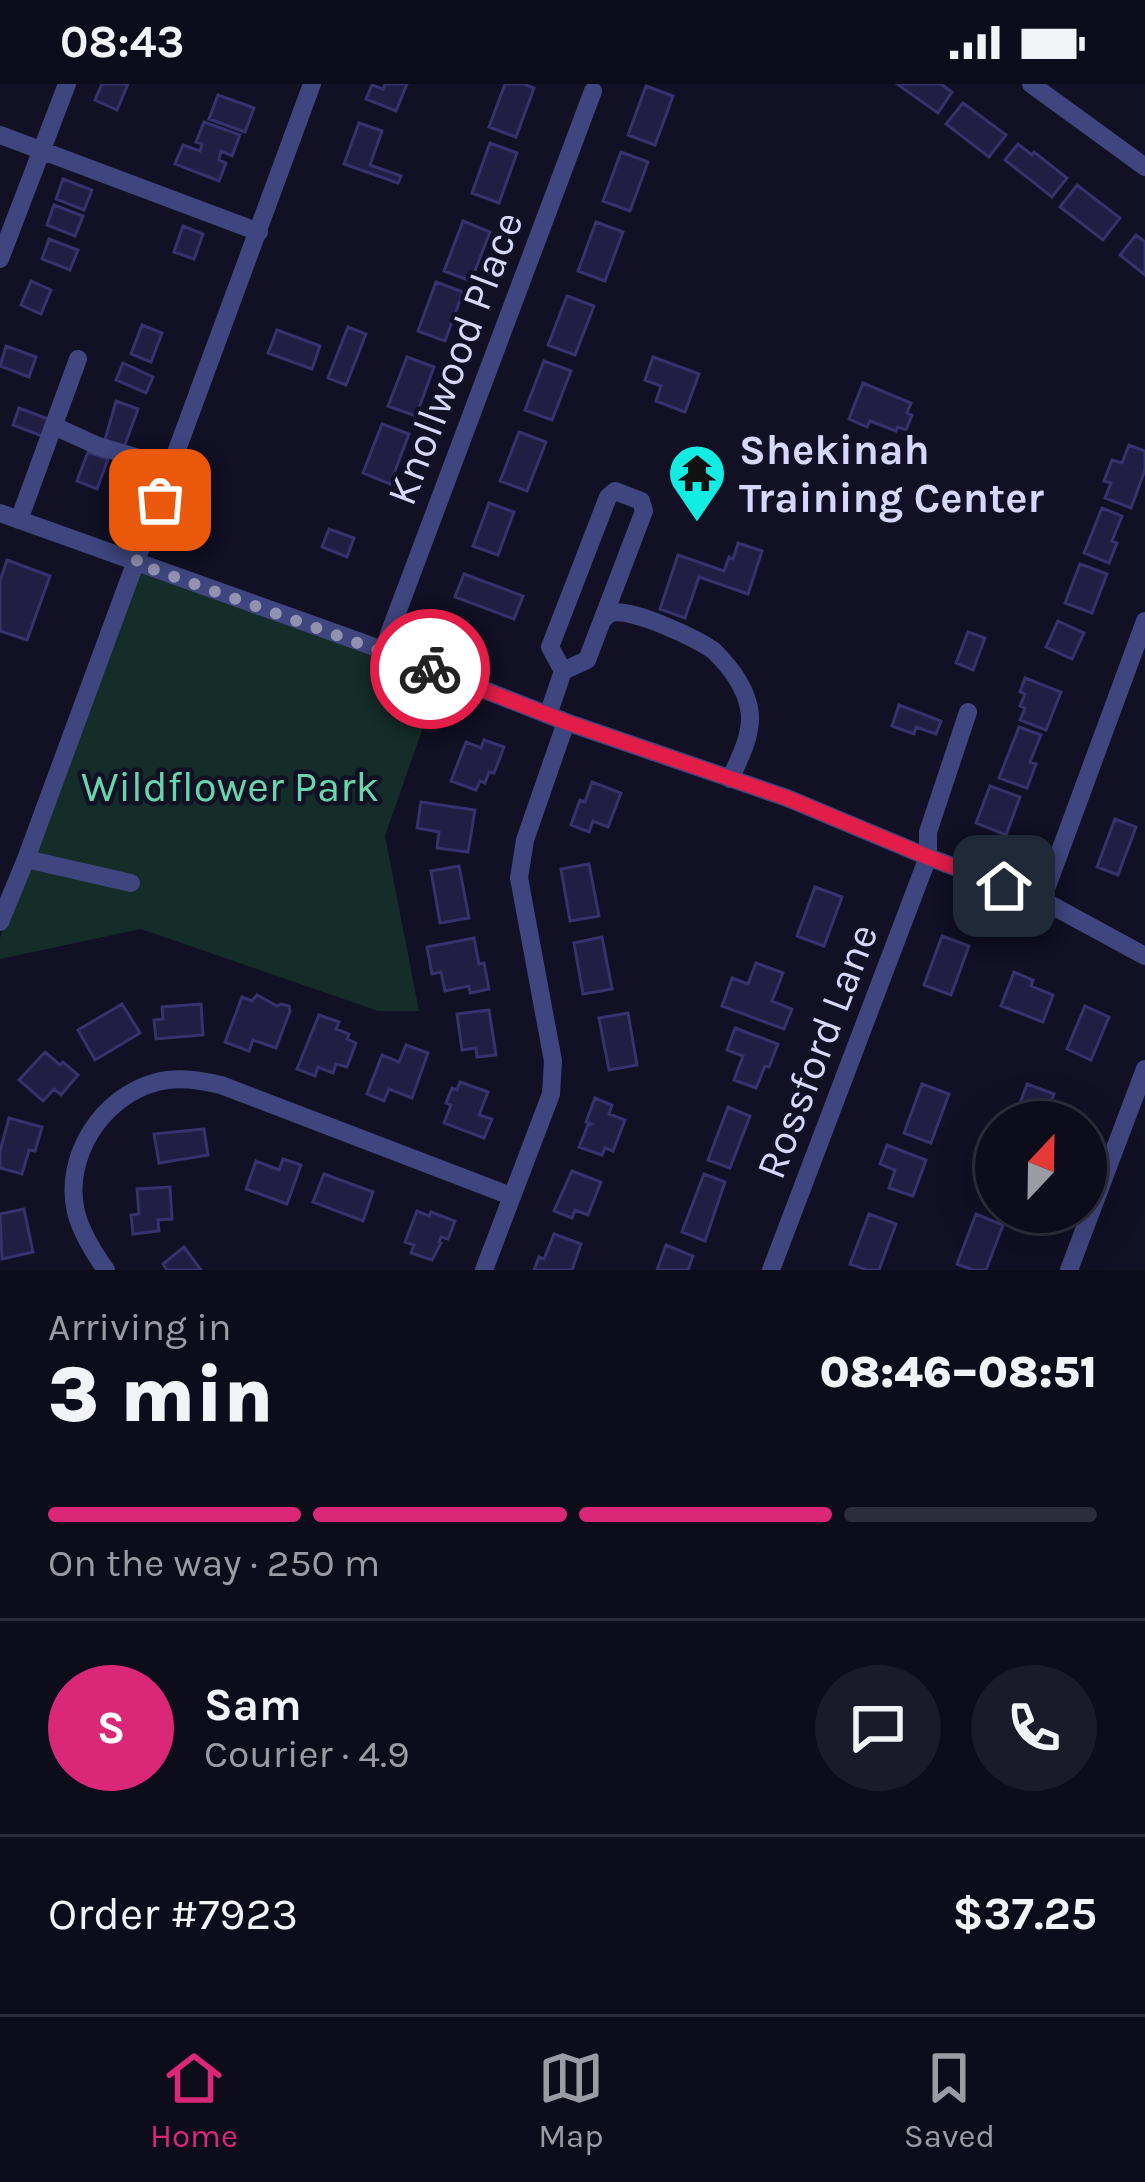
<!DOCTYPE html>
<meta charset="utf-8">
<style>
:root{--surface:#0d0c1b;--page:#1b1a28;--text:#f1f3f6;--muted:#9a9ba3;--line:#2d2c3a;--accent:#db2777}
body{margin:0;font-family:Karla,sans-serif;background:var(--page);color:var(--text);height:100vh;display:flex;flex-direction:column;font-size:45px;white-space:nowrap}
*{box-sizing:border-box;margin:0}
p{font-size:39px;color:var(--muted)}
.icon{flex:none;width:66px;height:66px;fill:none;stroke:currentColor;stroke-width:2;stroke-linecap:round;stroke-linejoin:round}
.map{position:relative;height:1186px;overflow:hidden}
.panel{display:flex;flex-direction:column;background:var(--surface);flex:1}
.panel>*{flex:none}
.needle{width:78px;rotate:22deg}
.controls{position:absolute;left:975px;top:1017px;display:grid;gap:24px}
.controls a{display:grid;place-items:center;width:132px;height:132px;border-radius:50%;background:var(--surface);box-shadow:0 12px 48px #0002,0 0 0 3px var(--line);font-size:60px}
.pin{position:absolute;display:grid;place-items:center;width:102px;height:102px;color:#fff;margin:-51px;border-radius:24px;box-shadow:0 6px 18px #0006}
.courier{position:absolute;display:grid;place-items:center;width:120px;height:120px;margin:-60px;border:9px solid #e11d48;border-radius:50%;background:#fff;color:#222;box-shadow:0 3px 15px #0007}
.head em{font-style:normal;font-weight:800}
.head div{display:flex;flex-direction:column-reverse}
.head{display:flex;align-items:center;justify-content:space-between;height:204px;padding:0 48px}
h1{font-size:78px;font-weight:800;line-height:90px}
.bar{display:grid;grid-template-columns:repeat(4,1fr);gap:18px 12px;align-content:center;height:144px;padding:0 48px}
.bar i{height:15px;border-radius:9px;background:var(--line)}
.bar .current{background:var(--accent)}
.bar p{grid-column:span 4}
.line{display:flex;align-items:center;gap:30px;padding:0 48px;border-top:3px solid var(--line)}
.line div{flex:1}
.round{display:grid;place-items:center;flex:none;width:126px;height:126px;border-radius:63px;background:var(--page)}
.status{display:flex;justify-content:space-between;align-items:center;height:84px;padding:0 60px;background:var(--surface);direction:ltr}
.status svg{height:33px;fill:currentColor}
.dock{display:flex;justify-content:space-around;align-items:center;height:168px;border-top:3px solid var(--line);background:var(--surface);font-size:33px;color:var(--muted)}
.dock a{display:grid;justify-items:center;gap:6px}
.dock .current{color:var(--accent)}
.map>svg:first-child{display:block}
.green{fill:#142d29}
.building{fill:#201e43;stroke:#35326d;stroke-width:3}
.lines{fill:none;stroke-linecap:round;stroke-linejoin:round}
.minor{stroke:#3f467f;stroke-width:18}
.done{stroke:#9191b0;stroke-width:12;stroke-dasharray:0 21.6}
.route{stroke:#e11d48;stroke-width:15}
.labels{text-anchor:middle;stroke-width:9;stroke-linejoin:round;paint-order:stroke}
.street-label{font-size:42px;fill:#d6d7fc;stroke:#111024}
.poi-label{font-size:42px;font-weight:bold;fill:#d6d7fc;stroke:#111024;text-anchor:start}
.park-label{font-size:42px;fill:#67d7ab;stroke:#111024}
</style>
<div class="status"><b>08:43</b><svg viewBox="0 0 49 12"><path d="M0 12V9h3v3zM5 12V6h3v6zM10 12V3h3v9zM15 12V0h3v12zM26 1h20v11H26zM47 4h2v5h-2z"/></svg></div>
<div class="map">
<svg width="1145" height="1186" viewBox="0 0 1145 1186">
<rect width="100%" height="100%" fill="#111024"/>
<!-- green -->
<path class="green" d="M 140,485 L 440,595 L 385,752 L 419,927 L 378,927 L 141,845 L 0,875 L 0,854 Z"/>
<!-- building -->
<path class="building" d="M 102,0 L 128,0 L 117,26 L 95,16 Z
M 385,0 L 407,0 L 396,27 L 366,15 L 372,1 L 383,5 Z
M 505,0 L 524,0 L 534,4 L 516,53 L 489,43 Z
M 897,0 L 941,0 L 952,8 L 938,29 Z
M 646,2 L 673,12 L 655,61 L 628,51 Z
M 218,11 L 254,24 L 245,48 L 209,35 Z
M 963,19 L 1006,51 L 989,73 L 946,40 Z
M 204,38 L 240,51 L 232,72 L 221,67 L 219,76 L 226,79 L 219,97 L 175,80 L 183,61 L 200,67 L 202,60 L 196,58 Z
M 359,39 L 382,47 L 370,81 L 401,92 L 398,99 L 344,80 Z
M 490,59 L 517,69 L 499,119 L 472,109 Z
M 1018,60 L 1032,71 L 1034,68 L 1067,94 L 1052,113 L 1005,76 Z
M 621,68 L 648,78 L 630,127 L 603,117 Z
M 63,95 L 92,106 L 84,126 L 56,115 Z
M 1077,101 L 1120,134 L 1103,156 L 1060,123 Z
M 54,121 L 83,132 L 75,152 L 47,141 Z
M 463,137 L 490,148 L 471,197 L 444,187 Z
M 596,138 L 623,148 L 605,197 L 578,187 Z
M 183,142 L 203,150 L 194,175 L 174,168 Z
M 1136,151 L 1145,158 L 1145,191 L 1120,171 Z
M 49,155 L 78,166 L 70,186 L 42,175 Z
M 31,197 L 51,206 L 41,230 L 21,221 Z
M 436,198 L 463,208 L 445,257 L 418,247 Z
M 567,212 L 594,222 L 575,271 L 548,261 Z
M 142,241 L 162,249 L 151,278 L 131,270 Z
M 348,243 L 366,250 L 346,301 L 328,294 Z
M 277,246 L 320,262 L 312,285 L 268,269 Z
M 6,262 L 36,273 L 29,293 L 0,282 Z
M 407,273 L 434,283 L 416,332 L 388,322 Z
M 653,273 L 699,290 L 685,328 L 656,317 L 661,302 L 645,296 Z
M 544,277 L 571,287 L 552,336 L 525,326 Z
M 123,279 L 153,293 L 146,309 L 116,296 Z
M 863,299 L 911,319 L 907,329 L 912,331 L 906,346 L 898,343 L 896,347 L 870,337 L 867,343 L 849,335 Z
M 116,317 L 138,325 L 123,366 L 104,359 Z
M 19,324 L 48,335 L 42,352 L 13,341 Z
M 382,340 L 409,350 L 390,400 L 363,389 Z
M 519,348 L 546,358 L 527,407 L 500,397 Z
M 1129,361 L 1145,367 L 1145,386 L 1131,424 L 1105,414 L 1111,399 L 1104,397 L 1112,376 L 1122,379 Z
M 88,368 L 108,375 L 97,405 L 77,397 Z
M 489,419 L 514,428 L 498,471 L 473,462 Z
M 1102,424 L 1122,432 L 1112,457 L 1117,459 L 1109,479 L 1084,469 Z
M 329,445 L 354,454 L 347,473 L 322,463 Z
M 738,459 L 762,467 L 748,510 L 699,493 L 685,534 L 660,525 L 678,471 L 724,487 L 729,473 L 733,475 Z
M 7,476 L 50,492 L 27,556 L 0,547 L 0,497 Z
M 1080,480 L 1107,490 L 1092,529 L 1065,519 Z
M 464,490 L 523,512 L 514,535 L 455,513 Z
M 1058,537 L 1084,549 L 1072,575 L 1046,563 Z
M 968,548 L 985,554 L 973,586 L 956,579 Z
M 1025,594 L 1061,608 L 1046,646 L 1020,636 L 1025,624 L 1020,622 L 1025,610 L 1020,608 Z
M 899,621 L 941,637 L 936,650 L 916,643 L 914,650 L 892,642 Z
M 1019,643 L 1041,651 L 1030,678 L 1036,680 L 1027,704 L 999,694 Z
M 484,656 L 504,663 L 494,689 L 489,688 L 485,699 L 480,697 L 476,706 L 451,697 L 466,658 L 481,664 Z
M 592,698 L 621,709 L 608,743 L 593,737 L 589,748 L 571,741 L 580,716 L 585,718 Z
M 990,702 L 1020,713 L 1006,751 L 976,739 Z
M 421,718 L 475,726 L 468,768 L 437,764 L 439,748 L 417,744 Z
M 1115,735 L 1136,743 L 1118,791 L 1097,783 Z
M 589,780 L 599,832 L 570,837 L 561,785 Z
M 459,782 L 469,834 L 440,839 L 431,787 Z
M 815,803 L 842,813 L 824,862 L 797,852 Z
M 942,852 L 969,862 L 951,911 L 924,901 Z
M 602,853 L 612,905 L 583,910 L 574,859 Z
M 474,854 L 479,880 L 484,879 L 489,905 L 470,909 L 469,902 L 445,907 L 441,888 L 432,890 L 427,863 Z
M 756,879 L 783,889 L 772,917 L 792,925 L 784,945 L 722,922 L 732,894 L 748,900 Z
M 1014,888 L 1033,896 L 1031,902 L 1053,911 L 1043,938 L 1001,922 Z
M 257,911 L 277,922 L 281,920 L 289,922 L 290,927 L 276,964 L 253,956 L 249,967 L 225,958 L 242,913 L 252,917 Z
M 122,920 L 140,949 L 95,976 L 78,946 Z
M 201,920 L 203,951 L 156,955 L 154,936 L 163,935 L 162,923 Z
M 1085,922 L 1109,933 L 1091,976 L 1067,965 Z
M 489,926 L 496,971 L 477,973 L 476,964 L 462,966 L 457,930 Z
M 628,929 L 637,981 L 609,986 L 599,934 Z
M 319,931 L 339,938 L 336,945 L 349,950 L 347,955 L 356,959 L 347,983 L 336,980 L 333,989 L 318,983 L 315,992 L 297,985 Z
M 735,944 L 778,960 L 769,983 L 765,982 L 756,1004 L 734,996 L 743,972 L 727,966 Z
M 406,961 L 428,969 L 412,1014 L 389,1005 L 384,1017 L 367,1010 L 382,971 L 399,978 Z
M 45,968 L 60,981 L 63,978 L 78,991 L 61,1011 L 54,1005 L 43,1017 L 19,996 Z
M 460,998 L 488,1008 L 479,1031 L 492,1035 L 484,1054 L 444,1039 L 451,1021 L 446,1019 L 452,1004 L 457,1006 Z
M 922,1000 L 949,1010 L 931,1059 L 904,1049 Z
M 1027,1000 L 1054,1010 L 1044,1038 L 1013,1038 Z
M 595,1014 L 612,1021 L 609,1030 L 625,1036 L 613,1067 L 605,1064 L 602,1071 L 579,1063 L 588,1041 L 591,1040 L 586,1038 Z
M 728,1023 L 750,1032 L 730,1084 L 708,1076 Z
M 9,1034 L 42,1043 L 35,1067 L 29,1066 L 22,1090 L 0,1084 L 0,1067 Z
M 204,1045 L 208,1071 L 159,1079 L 154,1050 Z
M 887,1061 L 926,1076 L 913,1112 L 889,1104 L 895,1086 L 880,1080 Z
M 990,1061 L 996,1064 L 996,1108 L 986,1103 L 991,1092 L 979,1087 Z
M 283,1075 L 301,1081 L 287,1120 L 246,1105 L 256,1077 L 279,1086 Z
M 572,1087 L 601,1098 L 588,1131 L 575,1126 L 572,1134 L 554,1127 Z
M 324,1090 L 373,1108 L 363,1137 L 313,1118 Z
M 704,1090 L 725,1098 L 705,1157 L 682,1148 Z
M 170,1103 L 172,1135 L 158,1136 L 159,1147 L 133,1150 L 131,1131 L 139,1130 L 137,1105 Z
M 24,1125 L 33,1168 L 2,1175 L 0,1130 Z
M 417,1127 L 429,1132 L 431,1128 L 455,1137 L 448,1155 L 441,1153 L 439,1158 L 441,1159 L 432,1176 L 411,1169 L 414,1161 L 405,1158 Z
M 869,1130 L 896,1140 L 879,1186 L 867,1186 L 850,1180 Z
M 976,1130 L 1003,1141 L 986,1186 L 973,1186 L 957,1180 Z
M 554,1150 L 581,1160 L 572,1186 L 534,1186 L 539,1173 L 544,1175 Z
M 666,1161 L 693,1172 L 688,1186 L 657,1186 Z
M 184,1163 L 201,1186 L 167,1186 L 163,1180 Z"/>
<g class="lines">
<!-- minor -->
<path class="minor" d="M 1031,0 L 1145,83
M 0,51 L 259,148
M 0,175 L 67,0
M 54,342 L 98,362 L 172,384
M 0,429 L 383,566 L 566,638 L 787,714 L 928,773 L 1042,816 L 1145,872
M 19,436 L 78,275
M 604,534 C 607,532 609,530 612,529 C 629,523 702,556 715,568 C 730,583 745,603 749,624 C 754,647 740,674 730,695
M 383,566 L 593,7
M 548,631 L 563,587 L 587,576 L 644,427 L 641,417 L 615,407 L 608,413 L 550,563 L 563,587
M 26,775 L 131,799
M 1042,816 L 1145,537
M 0,838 L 26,775 L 312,0
M 106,1186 C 94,1169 81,1149 76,1128 C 63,1073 102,1012 157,998 C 178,992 201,996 221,1001 L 511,1112
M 484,1186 L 551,1010 L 553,977 L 519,794 L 525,756 L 566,638
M 771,1186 L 928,773 L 928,748 L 968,628
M 1069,1186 L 1145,985"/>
</g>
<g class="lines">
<!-- done -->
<path class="done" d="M 160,416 L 136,479 L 430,585"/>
<!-- route -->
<path class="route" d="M 430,585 L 566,638 L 787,714 L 928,773 L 1004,802"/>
</g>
<!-- icons -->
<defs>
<symbol id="temple-pin" viewBox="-11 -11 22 30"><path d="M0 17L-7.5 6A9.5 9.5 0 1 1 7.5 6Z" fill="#12ece3" stroke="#111024"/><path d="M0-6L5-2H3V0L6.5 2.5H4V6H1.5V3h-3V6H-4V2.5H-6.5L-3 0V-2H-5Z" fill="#111"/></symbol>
</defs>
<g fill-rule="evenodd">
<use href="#temple-pin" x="664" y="356" width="66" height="90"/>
</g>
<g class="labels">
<!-- street labels -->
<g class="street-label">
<text transform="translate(454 274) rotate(-69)" y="15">Knollwood Place</text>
<text transform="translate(816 967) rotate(-69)" y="15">Rossford Lane</text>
</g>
<!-- poi labels -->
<g class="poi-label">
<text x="739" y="380">Shekinah<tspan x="739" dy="48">Training Center</tspan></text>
</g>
<!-- park labels -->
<g class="park-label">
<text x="230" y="717">Wildflower Park</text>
</g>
</g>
</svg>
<div class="controls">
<a><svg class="needle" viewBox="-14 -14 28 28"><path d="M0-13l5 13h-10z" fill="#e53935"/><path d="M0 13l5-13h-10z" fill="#9a9ba3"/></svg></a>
</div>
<div class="pin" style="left:160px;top:416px;background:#ea580c"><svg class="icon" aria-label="bag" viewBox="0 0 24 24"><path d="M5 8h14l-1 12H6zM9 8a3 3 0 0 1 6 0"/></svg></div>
<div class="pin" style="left:1004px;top:802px;background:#1f2937"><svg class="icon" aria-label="home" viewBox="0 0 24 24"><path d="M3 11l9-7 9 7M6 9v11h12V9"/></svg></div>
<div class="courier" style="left:430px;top:585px"><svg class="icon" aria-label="bike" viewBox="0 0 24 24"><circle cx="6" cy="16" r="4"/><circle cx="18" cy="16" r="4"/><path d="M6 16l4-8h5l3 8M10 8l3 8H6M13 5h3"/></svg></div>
</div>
<section class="panel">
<div class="head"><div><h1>3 min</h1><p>Arriving in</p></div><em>08:46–08:51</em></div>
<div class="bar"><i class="current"></i><i class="current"></i><i class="current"></i><i></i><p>On the way · 250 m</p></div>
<div class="line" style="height:216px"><b class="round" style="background:var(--accent);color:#fff">S</b><div><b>Sam</b><p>Courier · 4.9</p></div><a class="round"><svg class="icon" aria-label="chat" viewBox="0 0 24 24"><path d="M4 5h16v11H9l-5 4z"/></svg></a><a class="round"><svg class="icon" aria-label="phone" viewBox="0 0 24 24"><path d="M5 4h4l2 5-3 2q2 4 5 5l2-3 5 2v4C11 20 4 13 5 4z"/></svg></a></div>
<div class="line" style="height:156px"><div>Order #7923</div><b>$37.25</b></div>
</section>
<nav class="dock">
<a class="current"><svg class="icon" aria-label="home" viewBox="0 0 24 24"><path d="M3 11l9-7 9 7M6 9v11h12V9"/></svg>Home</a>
<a><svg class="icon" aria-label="map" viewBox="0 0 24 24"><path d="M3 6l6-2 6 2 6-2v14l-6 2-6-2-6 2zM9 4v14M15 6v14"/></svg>Map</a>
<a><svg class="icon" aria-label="saved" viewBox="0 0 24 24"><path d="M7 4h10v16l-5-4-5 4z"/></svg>Saved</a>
</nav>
